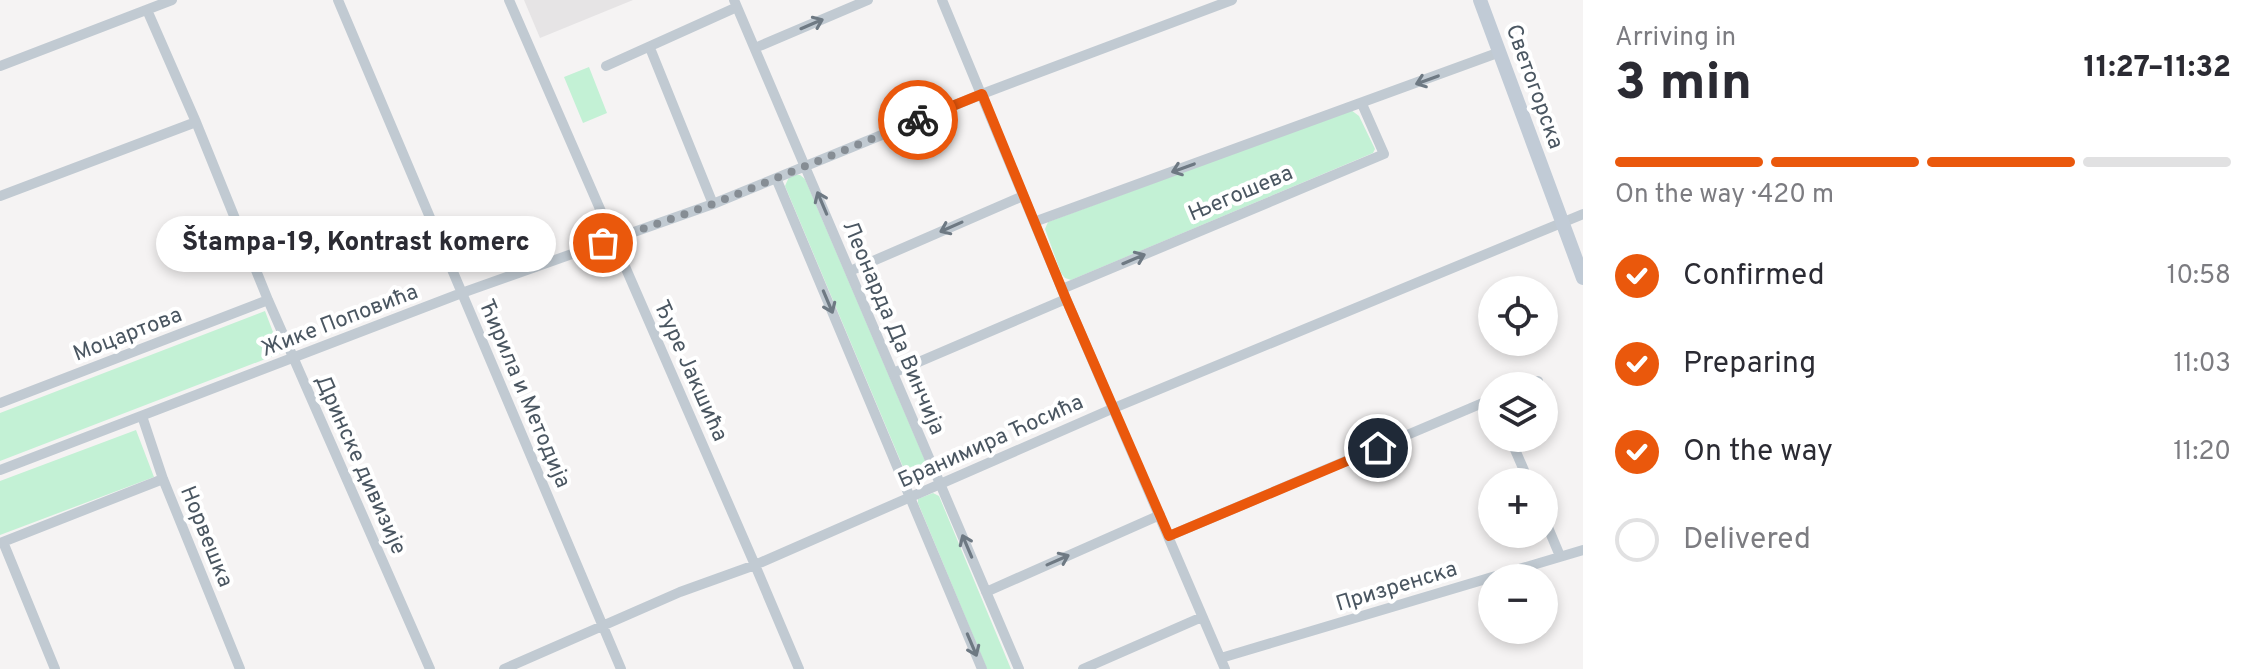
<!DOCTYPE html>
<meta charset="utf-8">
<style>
:root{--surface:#fff;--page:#f7f7f7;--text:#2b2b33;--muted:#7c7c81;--line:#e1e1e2;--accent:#ea580c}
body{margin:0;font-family:Overpass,sans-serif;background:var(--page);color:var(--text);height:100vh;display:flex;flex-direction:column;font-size:30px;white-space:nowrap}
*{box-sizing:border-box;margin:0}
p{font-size:26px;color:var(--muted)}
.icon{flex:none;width:44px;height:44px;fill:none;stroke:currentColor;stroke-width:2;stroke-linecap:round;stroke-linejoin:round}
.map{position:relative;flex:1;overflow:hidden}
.panel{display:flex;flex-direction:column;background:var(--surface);width:680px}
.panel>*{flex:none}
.tools{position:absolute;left:1478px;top:276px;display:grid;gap:16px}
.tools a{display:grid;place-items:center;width:80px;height:80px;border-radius:50%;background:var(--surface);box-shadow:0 4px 12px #0003;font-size:40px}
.pin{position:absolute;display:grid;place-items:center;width:68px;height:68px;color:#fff;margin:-34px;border:4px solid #fff;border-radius:50%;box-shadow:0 2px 8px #0007}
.courier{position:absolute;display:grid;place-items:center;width:80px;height:80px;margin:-40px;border:6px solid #ea580c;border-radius:50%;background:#fff;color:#222;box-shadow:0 2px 10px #0007}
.bubble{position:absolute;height:56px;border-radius:28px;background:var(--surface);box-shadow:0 4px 12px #0003;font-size:26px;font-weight:800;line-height:56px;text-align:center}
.overview em{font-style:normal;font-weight:800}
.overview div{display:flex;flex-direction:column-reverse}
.overview{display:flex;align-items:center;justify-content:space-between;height:136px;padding:0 32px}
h1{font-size:52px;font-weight:800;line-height:60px}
.bar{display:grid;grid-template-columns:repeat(4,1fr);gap:12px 8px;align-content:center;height:96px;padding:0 32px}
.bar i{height:10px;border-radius:6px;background:var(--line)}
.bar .selected{background:var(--accent)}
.bar p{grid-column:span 4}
ol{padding:0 32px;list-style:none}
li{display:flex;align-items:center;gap:24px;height:88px}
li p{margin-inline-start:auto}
li .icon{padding:8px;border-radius:50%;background:var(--accent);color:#fff;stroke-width:4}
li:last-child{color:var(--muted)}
li i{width:44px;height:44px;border:4px solid var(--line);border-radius:50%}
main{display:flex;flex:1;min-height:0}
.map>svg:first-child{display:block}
.education{fill:#e6e4e5}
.green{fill:#c3f1d5}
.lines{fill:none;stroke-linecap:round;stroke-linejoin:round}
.street{stroke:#c1cad2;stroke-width:10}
.secondary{stroke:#c1cbd6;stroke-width:14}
.oneway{stroke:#6e7983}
.done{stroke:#868d94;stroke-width:8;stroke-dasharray:0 14.4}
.route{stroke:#ea580c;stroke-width:10}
.labels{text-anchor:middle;stroke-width:8;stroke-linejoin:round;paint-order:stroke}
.street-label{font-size:22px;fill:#4a5661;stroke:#fff}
</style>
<main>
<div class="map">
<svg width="1583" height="669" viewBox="0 0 1583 669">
<rect width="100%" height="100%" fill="#f5f3f3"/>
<!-- education -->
<path class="education" d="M 524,0 L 633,0 L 540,38 Z"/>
<!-- green -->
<path class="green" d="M 589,67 L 607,113 L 583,123 L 564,77 Z
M 1351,110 L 1359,116 L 1375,149 L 1373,153 L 1071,280 L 1065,278 L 1061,273 L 1045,229 L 1048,222 Z
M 794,175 L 800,175 L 805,179 L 927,465 L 927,473 L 920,479 L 910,478 L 906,474 L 785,186 L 789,177 Z
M 265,311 L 281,353 L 0,461 L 0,413 Z
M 136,430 L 154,477 L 0,535 L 0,481 Z
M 933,493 L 939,496 L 1011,669 L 987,669 L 918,503 L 918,499 Z"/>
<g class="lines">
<!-- street -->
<path class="street" d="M 338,0 L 621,669
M 509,0 L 755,565 L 799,669
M 734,0 L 1019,669
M 942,0 L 1066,299 L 1225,669
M 147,10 L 196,122 L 268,300 L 430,669
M 650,48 L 713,204
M 755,48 L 868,0
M 0,66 L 172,0
M 606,66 L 737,7
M 776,178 L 982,669
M 0,196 L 196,122
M 1034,222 L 1500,52
M 850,271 L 1023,196
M 1062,289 L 1384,154 L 1362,104
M 893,373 L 1066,299
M 1526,386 L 1538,381
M 0,403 L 268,300
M 142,416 L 163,479 L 240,669
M 1510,438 L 1529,482
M 0,470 L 459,294 L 713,204 L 982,94 L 1232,0
M 1544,518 L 1560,556
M 1169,536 L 1492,399
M 3,542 L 55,669
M 0,543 L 163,479
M 986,592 L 1160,515
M 1221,658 L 1583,550
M 504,669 L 680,592 L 755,565 L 1114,408 L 1583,214
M 1083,669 L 1202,617"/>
<!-- secondary -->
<path class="secondary" d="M 1480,0 L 1583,278"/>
</g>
<!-- one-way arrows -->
<defs><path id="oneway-shaft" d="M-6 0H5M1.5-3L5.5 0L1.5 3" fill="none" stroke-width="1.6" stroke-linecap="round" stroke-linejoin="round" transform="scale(2)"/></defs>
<g class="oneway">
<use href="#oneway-shaft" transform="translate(812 24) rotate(-23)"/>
<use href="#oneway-shaft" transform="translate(1427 80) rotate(160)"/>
<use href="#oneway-shaft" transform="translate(1183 168) rotate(160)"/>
<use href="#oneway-shaft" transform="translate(822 203) rotate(-113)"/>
<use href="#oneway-shaft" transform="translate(951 227) rotate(156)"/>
<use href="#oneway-shaft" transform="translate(1134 259) rotate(-23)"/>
<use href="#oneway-shaft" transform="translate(828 302) rotate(67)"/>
<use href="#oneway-shaft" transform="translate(967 546) rotate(-113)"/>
<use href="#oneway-shaft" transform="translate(1058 560) rotate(-24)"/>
<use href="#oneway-shaft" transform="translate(972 645) rotate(67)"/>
</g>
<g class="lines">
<!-- done -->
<path class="done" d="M 603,243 L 713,204 L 918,120"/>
<!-- route -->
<path class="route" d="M 918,120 L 982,94 L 1066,299 L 1169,536 L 1378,448"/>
</g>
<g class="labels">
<!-- street labels -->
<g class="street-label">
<text transform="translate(1536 86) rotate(70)" y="8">Светогорска</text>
<text transform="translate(1240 192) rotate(-23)" y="8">Његошева</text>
<text transform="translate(339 319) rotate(-21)" y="8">Жике Поповића</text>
<text transform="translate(895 327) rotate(67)" y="8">Леонарда Да Винчија</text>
<text transform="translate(127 333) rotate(-21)" y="8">Моцартова</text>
<text transform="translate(692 370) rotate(66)" y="8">Ђуре Јакшића</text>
<text transform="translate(526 393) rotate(67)" y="8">Ћирила и Методија</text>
<text transform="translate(990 440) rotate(-24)" y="8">Бранимира Ћосића</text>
<text transform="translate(362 464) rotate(66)" y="8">Дринске дивизије</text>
<text transform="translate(208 536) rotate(68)" y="8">Норвешка</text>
<text transform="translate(1396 585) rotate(-17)" y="8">Призренска</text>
</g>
</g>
</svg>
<div class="tools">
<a><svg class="icon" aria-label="locate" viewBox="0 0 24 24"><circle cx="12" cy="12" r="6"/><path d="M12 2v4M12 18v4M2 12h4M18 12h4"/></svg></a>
<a><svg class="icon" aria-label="layers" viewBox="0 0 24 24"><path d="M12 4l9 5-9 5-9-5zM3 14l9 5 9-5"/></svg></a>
<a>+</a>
<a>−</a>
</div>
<div class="pin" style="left:603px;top:243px;background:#ea580c"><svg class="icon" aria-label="bag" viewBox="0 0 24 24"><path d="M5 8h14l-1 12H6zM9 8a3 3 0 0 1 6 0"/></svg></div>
<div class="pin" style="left:1378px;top:448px;background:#1f2937"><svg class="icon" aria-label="home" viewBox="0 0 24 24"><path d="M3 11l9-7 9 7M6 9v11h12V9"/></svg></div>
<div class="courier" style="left:918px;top:120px"><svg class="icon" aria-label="bike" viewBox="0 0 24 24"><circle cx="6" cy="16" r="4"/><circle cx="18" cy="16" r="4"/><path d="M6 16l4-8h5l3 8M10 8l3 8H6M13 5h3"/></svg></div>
<div class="bubble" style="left:156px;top:216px;width:400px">Štampa-19, Kontrast komerc</div>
</div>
<section class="panel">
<div class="overview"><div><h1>3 min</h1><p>Arriving in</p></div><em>11:27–11:32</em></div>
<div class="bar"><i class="selected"></i><i class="selected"></i><i class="selected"></i><i></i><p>On the way · 420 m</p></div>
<ol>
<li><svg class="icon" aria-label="check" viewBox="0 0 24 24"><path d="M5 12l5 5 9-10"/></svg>Confirmed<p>10:58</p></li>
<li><svg class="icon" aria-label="check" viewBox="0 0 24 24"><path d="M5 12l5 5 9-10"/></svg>Preparing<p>11:03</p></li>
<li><svg class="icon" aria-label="check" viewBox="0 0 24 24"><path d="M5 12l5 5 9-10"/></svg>On the way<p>11:20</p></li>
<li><i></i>Delivered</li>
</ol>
</section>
</main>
